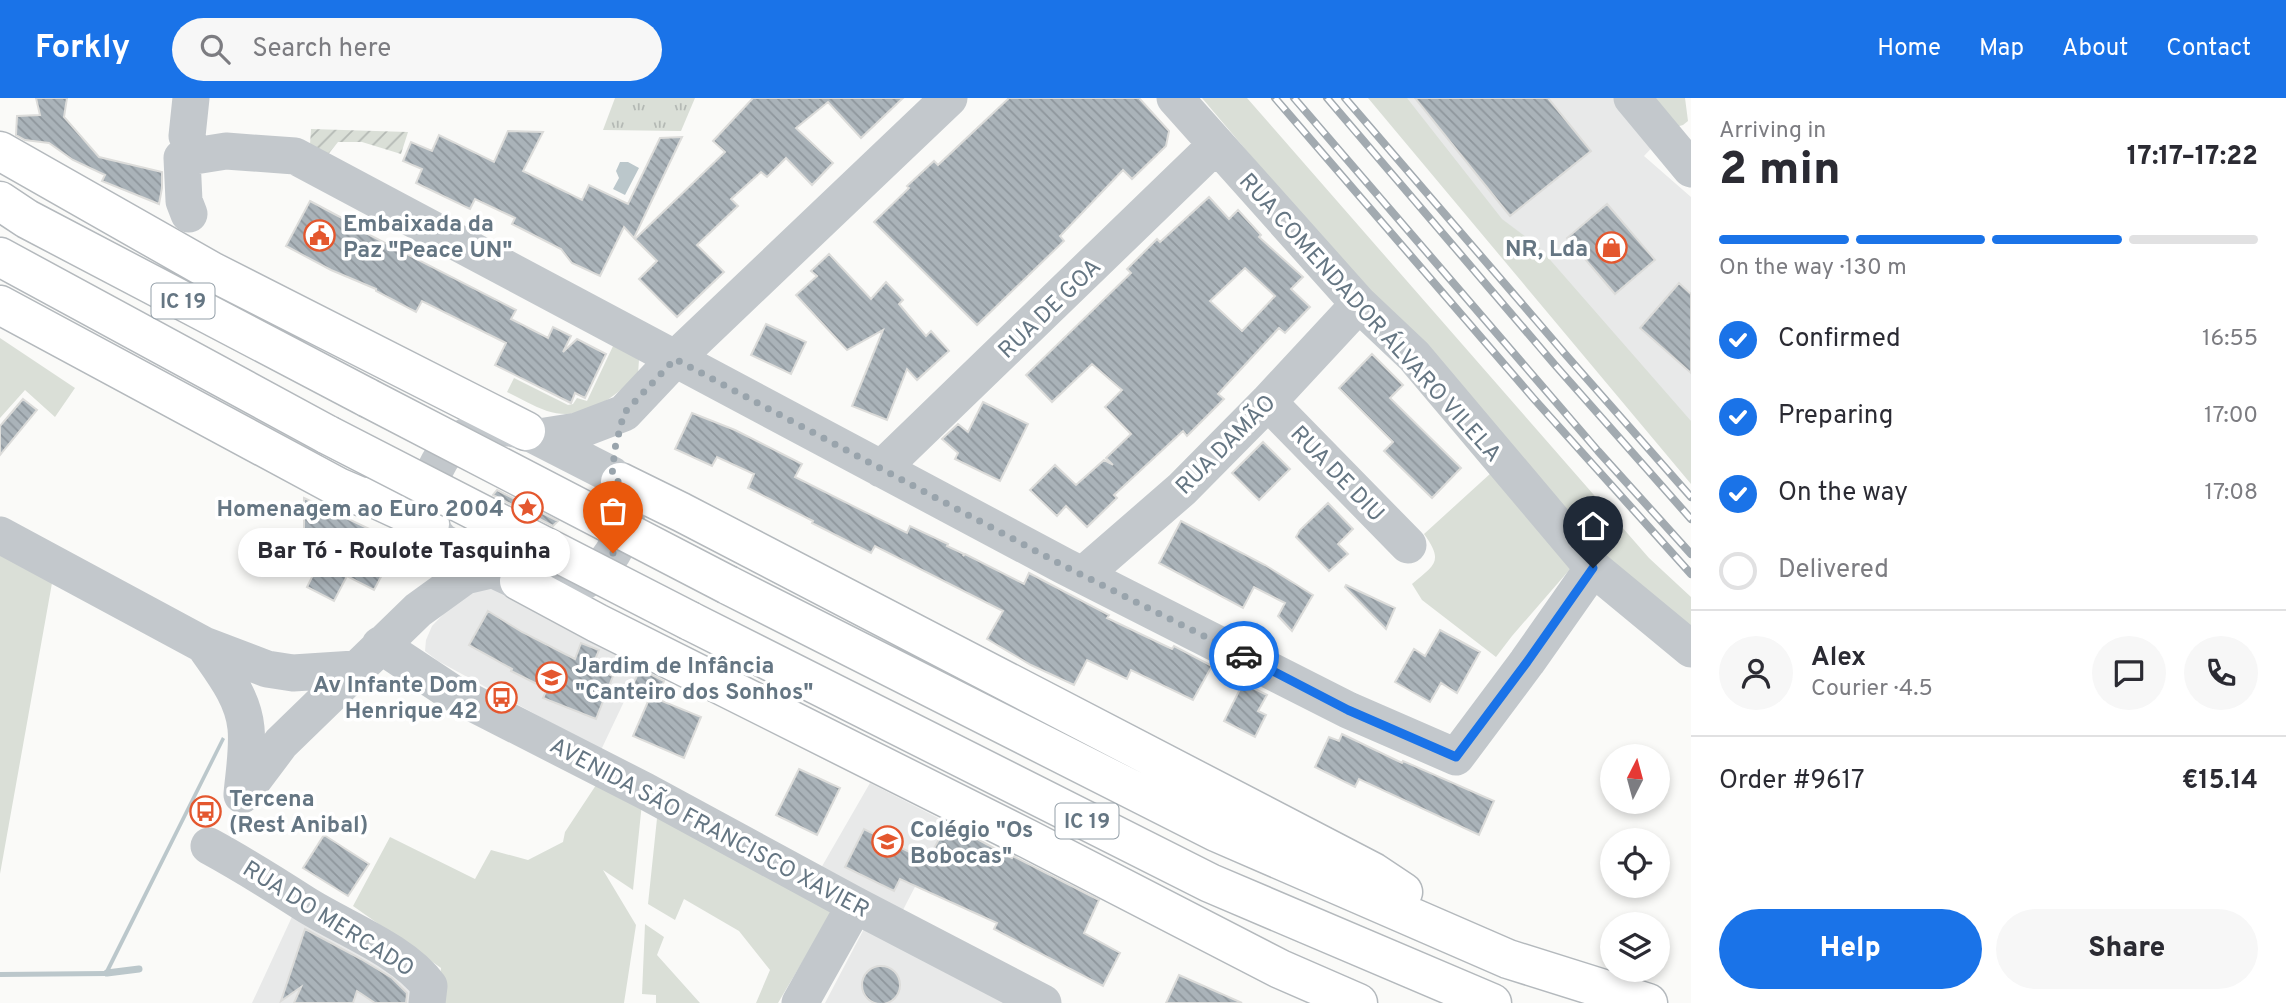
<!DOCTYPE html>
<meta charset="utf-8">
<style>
:root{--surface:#fff;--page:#f7f7f7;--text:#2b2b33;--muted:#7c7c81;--line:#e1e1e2;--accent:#1a73e8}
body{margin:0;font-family:Overpass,sans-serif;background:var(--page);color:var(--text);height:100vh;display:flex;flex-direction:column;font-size:26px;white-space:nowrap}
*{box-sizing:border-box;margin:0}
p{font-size:23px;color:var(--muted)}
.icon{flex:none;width:38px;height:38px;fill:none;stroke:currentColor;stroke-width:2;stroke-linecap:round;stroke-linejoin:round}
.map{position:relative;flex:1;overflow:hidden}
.sheet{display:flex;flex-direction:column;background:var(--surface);width:595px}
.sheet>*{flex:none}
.needle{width:46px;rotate:6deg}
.buttons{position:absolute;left:1600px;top:646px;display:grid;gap:14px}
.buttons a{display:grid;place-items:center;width:70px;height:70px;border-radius:50%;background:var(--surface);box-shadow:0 4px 10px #0003;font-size:35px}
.pin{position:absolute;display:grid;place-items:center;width:60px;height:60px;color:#fff;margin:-72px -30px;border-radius:50% 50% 50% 0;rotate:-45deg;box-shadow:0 0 7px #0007}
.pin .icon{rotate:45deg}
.courier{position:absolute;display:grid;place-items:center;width:70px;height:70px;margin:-35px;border:5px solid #1a73e8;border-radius:50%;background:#fff;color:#222;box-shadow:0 2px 9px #0007}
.bubble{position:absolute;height:49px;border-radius:24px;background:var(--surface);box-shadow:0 4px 10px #0003;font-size:23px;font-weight:800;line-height:49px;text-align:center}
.headline em{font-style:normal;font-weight:800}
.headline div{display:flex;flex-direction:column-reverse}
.headline{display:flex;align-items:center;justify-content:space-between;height:119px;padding:0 28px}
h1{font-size:46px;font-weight:800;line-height:52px}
.bar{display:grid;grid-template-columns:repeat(4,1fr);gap:10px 7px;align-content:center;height:84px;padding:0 28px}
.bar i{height:9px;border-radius:5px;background:var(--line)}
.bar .active{background:var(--accent)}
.bar p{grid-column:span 4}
.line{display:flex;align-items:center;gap:18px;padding:0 28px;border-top:2px solid var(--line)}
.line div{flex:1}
.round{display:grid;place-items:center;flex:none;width:74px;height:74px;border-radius:37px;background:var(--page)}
ol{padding:0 28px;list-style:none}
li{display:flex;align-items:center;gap:21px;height:77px}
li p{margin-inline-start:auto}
li .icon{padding:7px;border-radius:50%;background:var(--accent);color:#fff;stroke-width:4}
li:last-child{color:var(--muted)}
li i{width:38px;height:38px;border:4px solid var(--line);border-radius:50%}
.primary-button{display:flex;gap:14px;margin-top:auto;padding:14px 28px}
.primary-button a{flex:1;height:80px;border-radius:42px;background:var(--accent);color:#fff;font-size:28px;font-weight:800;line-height:80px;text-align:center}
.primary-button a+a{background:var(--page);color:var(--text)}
header{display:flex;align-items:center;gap:42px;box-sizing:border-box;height:98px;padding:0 35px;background:var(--accent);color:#fff}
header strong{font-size:33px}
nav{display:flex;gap:38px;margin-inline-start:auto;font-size:24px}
.search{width:490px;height:63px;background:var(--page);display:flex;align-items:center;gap:18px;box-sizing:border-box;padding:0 24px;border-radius:38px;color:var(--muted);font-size:26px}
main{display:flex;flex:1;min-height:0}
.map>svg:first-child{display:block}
.built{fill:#e8e9e9}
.grass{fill:#dadfd7}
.park{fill:url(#park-tufts)}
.garden{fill:url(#garden-furrows)}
.water{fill:#bbc7cb}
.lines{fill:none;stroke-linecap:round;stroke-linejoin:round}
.stream{stroke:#bbc7cb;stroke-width:7}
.building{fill:url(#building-back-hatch);stroke:#dcdcda;stroke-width:2;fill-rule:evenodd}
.highway-casing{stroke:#b4b9bd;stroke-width:41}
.minor{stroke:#c3c8cc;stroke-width:37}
.highway{stroke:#fff;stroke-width:38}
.rail-casing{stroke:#a2aab0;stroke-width:8}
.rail{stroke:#fff;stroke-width:5;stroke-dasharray:16;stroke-linecap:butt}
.highway-bridge-casing{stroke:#b4b9bd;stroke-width:41;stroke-linecap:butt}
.highway-bridge{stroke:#fff;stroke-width:38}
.done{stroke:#99a4ac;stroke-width:7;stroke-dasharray:0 12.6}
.route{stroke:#1a73e8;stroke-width:9}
.labels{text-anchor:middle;stroke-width:7;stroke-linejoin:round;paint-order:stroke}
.shield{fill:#fff;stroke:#939fa8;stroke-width:2}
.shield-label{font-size:21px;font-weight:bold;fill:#657683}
.poi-label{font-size:23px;font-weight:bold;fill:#657683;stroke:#fff;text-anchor:start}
.street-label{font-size:23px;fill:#657683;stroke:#fff}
</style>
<header>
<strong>Forkly</strong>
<div class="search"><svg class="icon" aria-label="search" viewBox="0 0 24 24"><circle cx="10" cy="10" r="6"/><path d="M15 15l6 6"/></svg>Search here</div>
<nav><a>Home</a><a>Map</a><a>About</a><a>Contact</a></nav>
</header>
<main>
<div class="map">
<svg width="1691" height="905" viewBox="0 0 1691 905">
<defs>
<pattern id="park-tufts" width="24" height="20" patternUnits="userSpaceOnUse" patternTransform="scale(1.75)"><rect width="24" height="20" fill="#dadfd7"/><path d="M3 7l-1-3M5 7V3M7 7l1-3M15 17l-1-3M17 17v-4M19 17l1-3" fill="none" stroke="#b4b9b4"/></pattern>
<pattern id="garden-furrows" width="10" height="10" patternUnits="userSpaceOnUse" patternTransform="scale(1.75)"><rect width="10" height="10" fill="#dadfd7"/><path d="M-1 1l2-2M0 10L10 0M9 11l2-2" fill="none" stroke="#b4b9b4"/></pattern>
<pattern id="building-back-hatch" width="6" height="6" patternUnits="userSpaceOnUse" patternTransform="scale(1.75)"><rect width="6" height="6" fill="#aab3b9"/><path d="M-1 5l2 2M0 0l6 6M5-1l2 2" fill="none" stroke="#8e969c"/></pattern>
</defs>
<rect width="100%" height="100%" fill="#fafaf8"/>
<!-- built -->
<path class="built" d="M 1384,0 L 1683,0 L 1679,21 L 1644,58 L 1691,99 L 1691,327 Z
M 473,489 L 493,489 L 640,570 L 601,652 L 438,563 L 425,553 L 426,542 L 432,528 L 456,503 Z
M 870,685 L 948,725 L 903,812 L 821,770 Z
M 303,795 L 424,905 L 252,905 Z
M 866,827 L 1020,905 L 825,905 Z"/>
<!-- grass -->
<path class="grass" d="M 1202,0 L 1247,0 L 1649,460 L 1691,499 L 1691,536 L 1605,462 L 1285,98 Z
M 1368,0 L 1407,0 L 1502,121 L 1538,148 L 1691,323 L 1691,386 Z
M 1650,0 L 1685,0 L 1688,23 L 1683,27 L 1676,29 Z
M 0,240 L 75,290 L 55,319 L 25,292 L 0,320 Z
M 614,246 L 639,262 L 638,276 C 615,299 583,325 547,313 C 533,308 520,300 507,294 L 514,280 L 568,307 L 573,306 L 577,300 L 587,303 Z
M 1491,375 L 1571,470 L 1512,538 L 1496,559 L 1422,502 L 1412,486 C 1435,466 1444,464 1424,436 Z
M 0,457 L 52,485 L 0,776 Z
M 600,681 L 642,705 L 633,792 L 603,772 L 636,827 L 624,905 L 437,905 L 441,870 L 353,808 L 390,739 L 475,781 L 491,752 L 528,762 L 563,744 L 565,734 Z
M 658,711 L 832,814 L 778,905 L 756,905 L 770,872 L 739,833 L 684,801 L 675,822 L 648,806 Z
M 645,826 L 664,839 L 657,857 L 700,905 L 656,905 L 656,897 L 642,896 Z"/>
<!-- park -->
<path class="park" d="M 615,0 L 695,0 L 681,33 L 603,32 Z"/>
<!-- garden -->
<path class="garden" d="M 311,31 L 408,34 L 401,56 L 362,44 L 338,44 L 326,59 L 310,47 Z"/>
<!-- water -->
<path class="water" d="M 620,64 L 628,64 L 639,70 L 625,97 L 613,91 L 619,80 L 616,73 Z
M 222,639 L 225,641 L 107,878 L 0,879 L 0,874 L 105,873 Z"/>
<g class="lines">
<!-- stream -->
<path class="stream" d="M 107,875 L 139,871"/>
</g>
<!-- building -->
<path class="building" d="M 36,0 L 67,0 L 64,19 L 99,59 L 162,74 L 162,90 L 159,106 L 102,83 L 105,77 L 73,62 L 49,45 L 25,42 L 16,37 L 17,18 L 40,17 Z
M 753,0 L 903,0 L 861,40 L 828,4 L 796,30 L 833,65 L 812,87 L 786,60 L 767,79 L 761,74 L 731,101 L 738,108 L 697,147 L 724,174 L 677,219 L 639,181 L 657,163 L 635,141 L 725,54 L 713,43 Z
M 1009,0 L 1139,0 L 1169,33 L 1166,48 L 1132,81 L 1123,72 L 1060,138 L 1064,143 L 977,227 L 874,124 L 909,90 L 907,88 L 934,63 L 938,67 Z
M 1415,0 L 1548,0 L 1591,53 L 1510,118 Z
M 508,33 L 543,34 L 523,73 L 582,102 L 589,87 L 628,106 L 660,40 L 682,39 L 634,140 L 624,129 L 600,178 L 572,165 L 561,151 L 512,126 L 515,120 L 475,101 L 470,111 L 416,85 L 422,71 L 403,63 L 411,44 L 432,53 L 439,37 L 494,64 Z
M 1209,99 L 1229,121 L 1238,112 L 1261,137 L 1259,139 L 1303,179 L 1291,191 L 1310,209 L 1285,235 L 1279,230 L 1218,296 L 1224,301 L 1187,338 L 1183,333 L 1114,397 L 1117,400 L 1087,429 L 1066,408 L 1057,418 L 1030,392 L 1055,367 L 1076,387 L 1104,362 L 1113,367 L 1106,360 L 1131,336 L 1105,309 L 1122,292 L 1092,266 L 1052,304 L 1026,277 L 1131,175 L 1127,171 L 1157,141 L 1160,144 ZM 1245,170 L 1275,198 L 1242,233 L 1210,203 Z
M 310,103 L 355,127 L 354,129 L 516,212 L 511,221 L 548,240 L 553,229 L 571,238 L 563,254 L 577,241 L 606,256 L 585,300 L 575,295 L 571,305 L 495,267 L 506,245 L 422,203 L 416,214 L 376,193 L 376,191 L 331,172 L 286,148 Z
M 1607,106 L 1655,162 L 1615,196 L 1567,140 Z
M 829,156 L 871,201 L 886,184 L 903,202 L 899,206 L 926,238 L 931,233 L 949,253 L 917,282 L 907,271 L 887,322 L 852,308 L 883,232 L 847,252 L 796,197 L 817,178 L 811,173 Z
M 1679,185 L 1691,196 L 1691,275 L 1640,230 Z
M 766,226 L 806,244 L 791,276 L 751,257 Z
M 1372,256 L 1403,287 L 1390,300 L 1461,370 L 1432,400 L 1384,353 L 1393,344 L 1339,290 Z
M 23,301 L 37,312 L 0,357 L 0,328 Z
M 983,304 L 1028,326 L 1000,383 L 955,361 L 958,355 L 942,341 L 958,326 L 968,334 Z
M 692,315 L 735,332 L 802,366 L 795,379 L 907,435 L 910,428 L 948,446 L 947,448 L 964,456 L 963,458 L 965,456 L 1024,486 L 1029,475 L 1109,517 L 1107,520 L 1172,551 L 1174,548 L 1212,568 L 1193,602 L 1131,572 L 1127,581 L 1087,562 L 1074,587 L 1031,567 L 987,541 L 1003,513 L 875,448 L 871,455 L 812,425 L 813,423 L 748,390 L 754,376 L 717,359 L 712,368 L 675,351 Z
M 1263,344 L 1290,371 L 1259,402 L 1232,375 Z
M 497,392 L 558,423 L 553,428 L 493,397 Z
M 304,400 L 401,446 L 391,460 L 374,492 L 347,478 L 334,503 L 307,489 L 322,459 L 304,441 Z
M 1328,405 L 1353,431 L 1338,446 L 1348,456 L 1329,473 L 1296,439 L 1300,432 Z
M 1181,423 L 1265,467 L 1313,497 L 1292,533 L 1278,518 L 1285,505 L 1254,489 L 1243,510 L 1159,465 Z
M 1346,487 L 1395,510 L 1386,531 L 1345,489 Z
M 488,513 L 522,534 L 575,561 L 581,545 L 599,552 L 592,569 L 613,578 L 596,621 L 543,600 L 547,591 L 511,573 L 512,571 L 469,547 Z
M 1440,532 L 1480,554 L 1457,595 L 1441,585 L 1430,604 L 1395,584 L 1414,551 L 1425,558 Z
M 640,571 L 664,583 L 657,601 L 701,619 L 684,660 L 633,638 L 650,599 L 631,591 Z
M 1243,585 L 1267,597 L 1258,613 L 1266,617 L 1255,639 L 1224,623 Z
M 1342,636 L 1402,665 L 1403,663 L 1494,703 L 1479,737 L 1359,681 L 1355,689 L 1315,669 L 1329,639 L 1339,643 Z
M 799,671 L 840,690 L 817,737 L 776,717 Z
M 948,725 L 1012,760 L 1013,758 L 1099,802 L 1084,835 L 1120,855 L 1103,888 L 994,831 L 997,825 L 900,781 L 894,793 L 845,769 L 864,731 L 927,763 Z
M 324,737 L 369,766 L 348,798 L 303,770 Z
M 305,831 L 361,861 L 392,880 L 407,895 L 406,905 L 375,905 L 357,893 L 353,905 L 294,905 L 301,889 L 281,903 Z
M862 887a19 19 0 1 1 38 0a19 19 0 1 1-38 0Z
M 1179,877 L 1242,905 L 1166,905 Z"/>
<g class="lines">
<defs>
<path id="highway" d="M 0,53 L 213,174 L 526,333
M 0,103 L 27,121 L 368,300
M 0,159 L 328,337
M 0,207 L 338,389 L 359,398 L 376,401 L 430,426
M 620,384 L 681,414 L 1373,774 L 1403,794
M 519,483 L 597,525 L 1028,741 L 1280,871 L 1358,905
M 728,487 L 1216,734 L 1508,861 L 1648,905
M 690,523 L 1210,785 L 1492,905"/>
</defs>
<!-- highway casing -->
<use href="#highway" class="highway-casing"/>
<!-- minor -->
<path class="minor" d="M 1175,0 L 1359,206 L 1414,258 L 1593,470 L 1691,551
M 1632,0 L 1691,71
M 187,38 L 191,0
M 189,116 L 184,103 L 182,60 L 226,53 L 295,58 L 1064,468 L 1348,612 L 1456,659 L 1527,564 L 1593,470
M 1268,304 L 1408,447
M 490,330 L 510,330 L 526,333 L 612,377 C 651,410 606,489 560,491 C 522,493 475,461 441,443 C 437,438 431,432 429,425 C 423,398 433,363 455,345 C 465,337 477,334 490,330 Z
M 539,339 L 577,333 L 624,315 L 675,261 L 949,0
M 881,371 L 1216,47
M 0,437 L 204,547 L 267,571 L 293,575 L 355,571
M 1083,477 L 1182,391 L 1268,304 L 1359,206
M 204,547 C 221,572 243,598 246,630 C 248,651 244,674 242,696
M 380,547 L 451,594 L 645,693 L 855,807 L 1043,905
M 242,697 L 281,645 L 418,512 L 465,478 L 495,471
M 209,748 C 242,766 274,786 305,806 C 343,830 404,853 429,888 L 427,905
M 800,905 L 855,807"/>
<!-- highway -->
<use href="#highway" class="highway"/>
<defs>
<path id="rail" d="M 1275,0 L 1534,301 L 1691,476
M 1294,0 L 1598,353 L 1691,456
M 1327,0 L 1555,267 L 1691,421
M 1345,0 L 1566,257 L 1691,399"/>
</defs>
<!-- rail casing -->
<use href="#rail" class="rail-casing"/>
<!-- rail -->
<use href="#rail" class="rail"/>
<defs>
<path id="highway-bridge" d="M 368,300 L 728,487
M 328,337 L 690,523"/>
</defs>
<!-- highway-bridge casing -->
<use href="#highway-bridge" class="highway-bridge-casing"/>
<!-- highway-bridge -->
<use href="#highway-bridge" class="highway-bridge"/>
</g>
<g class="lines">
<!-- done -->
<path class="done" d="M 613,455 C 625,430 636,398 612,377 L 615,350 L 624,315 L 675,261 L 1064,468 L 1244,558"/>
<!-- route -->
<path class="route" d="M 1244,558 L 1348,612 L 1456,659 L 1527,564 L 1593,470"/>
</g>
<!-- icons -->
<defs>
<symbol id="civic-ring" viewBox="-11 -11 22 22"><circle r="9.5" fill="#fff" stroke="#e4572e" stroke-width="1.5"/><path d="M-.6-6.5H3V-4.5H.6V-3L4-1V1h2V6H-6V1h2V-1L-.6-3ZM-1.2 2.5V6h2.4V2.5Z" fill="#e4572e"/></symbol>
<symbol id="shop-ring" viewBox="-11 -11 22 22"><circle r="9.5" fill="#fff" stroke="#e4572e" stroke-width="1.5"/><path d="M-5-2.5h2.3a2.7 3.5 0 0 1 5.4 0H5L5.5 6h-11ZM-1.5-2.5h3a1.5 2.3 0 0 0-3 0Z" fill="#e4572e"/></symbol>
<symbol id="sight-ring" viewBox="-11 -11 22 22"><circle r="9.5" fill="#fff" stroke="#e4572e" stroke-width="1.5"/><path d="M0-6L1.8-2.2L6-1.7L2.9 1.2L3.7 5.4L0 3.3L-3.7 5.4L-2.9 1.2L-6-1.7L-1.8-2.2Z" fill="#e4572e"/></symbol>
<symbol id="school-ring" viewBox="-11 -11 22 22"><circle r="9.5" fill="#fff" stroke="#e4572e" stroke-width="1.5"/><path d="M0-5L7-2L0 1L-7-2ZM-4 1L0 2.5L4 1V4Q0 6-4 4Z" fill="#e4572e"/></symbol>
<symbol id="bus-ring" viewBox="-11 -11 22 22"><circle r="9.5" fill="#fff" stroke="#e4572e" stroke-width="1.5"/><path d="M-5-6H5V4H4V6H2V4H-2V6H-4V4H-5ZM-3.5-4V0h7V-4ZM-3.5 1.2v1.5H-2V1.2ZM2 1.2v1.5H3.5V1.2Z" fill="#e4572e"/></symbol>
</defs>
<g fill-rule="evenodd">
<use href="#civic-ring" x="302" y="120" width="35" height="35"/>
<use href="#shop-ring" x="1594" y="132" width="35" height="35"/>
<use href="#sight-ring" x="510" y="392" width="35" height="35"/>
<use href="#school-ring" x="534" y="562" width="35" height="35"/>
<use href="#bus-ring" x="484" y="582" width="35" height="35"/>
<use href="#bus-ring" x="188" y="696" width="35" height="35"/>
<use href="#school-ring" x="870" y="726" width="35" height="35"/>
</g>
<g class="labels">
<!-- shield labels -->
<g class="shield">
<rect x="151.5" y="185.5" width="63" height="35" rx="5"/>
<rect x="1055.5" y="705.5" width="63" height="35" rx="5"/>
</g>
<g class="shield-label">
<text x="183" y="210">IC 19</text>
<text x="1087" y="730">IC 19</text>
</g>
<!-- poi labels -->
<g class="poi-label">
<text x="343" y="133">Embaixada da<tspan x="343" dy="26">Paz "Peace UN"</tspan></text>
<text x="1588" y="158" text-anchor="end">NR, Lda</text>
<text x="504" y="418" text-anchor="end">Homenagem ao Euro 2004</text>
<text x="575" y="575">Jardim de Infância<tspan x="575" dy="26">"Canteiro dos Sonhos"</tspan></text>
<text x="478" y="594" text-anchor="end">Av Infante Dom<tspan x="478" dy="26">Henrique 42</tspan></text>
<text x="229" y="708">Tercena<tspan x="229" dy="26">(Rest Anibal)</tspan></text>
<text x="910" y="739">Colégio "Os<tspan x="910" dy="26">Bobocas"</tspan></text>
</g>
<!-- street labels -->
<g class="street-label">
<text transform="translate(1049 210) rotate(-44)" y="8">RUA DE GOA</text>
<text transform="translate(1371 219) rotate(48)" y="8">RUA COMENDADOR ÁLVARO VILELA</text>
<text transform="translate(1225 346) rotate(-45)" y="8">RUA DAMÃO</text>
<text transform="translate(1338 375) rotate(46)" y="8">RUA DE DIU</text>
<text transform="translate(710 729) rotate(28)" y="8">AVENIDA SÃO FRANCISCO XAVIER</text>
<text transform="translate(329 820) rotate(32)" y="8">RUA DO MERCADO</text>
</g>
</g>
</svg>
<div class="buttons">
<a><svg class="needle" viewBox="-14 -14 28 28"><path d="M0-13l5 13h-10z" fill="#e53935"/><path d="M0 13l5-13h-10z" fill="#7c7c81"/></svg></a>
<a><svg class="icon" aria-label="locate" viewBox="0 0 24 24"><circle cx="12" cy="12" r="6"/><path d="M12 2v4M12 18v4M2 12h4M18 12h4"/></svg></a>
<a><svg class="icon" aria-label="layers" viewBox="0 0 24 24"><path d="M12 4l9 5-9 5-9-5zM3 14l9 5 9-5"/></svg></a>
</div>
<div class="pin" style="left:613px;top:455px;background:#ea580c"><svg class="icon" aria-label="bag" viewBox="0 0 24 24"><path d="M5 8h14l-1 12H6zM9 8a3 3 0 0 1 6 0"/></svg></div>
<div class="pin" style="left:1593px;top:470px;background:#1f2937"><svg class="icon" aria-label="home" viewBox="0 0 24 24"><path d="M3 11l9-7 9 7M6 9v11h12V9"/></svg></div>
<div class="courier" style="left:1244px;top:558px"><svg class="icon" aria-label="car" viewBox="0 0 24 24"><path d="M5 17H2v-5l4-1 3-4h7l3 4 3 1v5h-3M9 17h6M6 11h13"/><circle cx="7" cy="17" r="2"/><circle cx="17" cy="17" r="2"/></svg></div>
<div class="bubble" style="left:238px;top:430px;width:332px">Bar Tó - Roulote Tasquinha</div>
</div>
<section class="sheet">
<div class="headline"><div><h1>2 min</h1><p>Arriving in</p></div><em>17:17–17:22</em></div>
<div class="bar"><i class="active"></i><i class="active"></i><i class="active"></i><i></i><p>On the way · 130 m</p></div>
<ol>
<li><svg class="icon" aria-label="check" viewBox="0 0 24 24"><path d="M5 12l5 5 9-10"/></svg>Confirmed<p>16:55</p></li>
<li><svg class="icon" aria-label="check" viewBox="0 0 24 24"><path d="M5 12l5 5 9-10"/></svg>Preparing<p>17:00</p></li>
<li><svg class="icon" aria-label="check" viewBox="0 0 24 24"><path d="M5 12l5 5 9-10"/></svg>On the way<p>17:08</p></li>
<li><i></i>Delivered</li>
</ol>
<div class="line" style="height:126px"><a class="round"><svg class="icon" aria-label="person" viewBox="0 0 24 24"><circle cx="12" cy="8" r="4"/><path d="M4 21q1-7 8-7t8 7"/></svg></a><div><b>Alex</b><p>Courier · 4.5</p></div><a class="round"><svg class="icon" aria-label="chat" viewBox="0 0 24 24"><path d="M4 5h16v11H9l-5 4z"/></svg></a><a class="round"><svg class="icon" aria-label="phone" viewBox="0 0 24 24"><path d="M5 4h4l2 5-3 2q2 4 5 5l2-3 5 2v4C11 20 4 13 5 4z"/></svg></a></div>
<div class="line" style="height:91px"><div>Order #9617</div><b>€15.14</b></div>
<div class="primary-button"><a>Help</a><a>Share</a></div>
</section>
</main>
